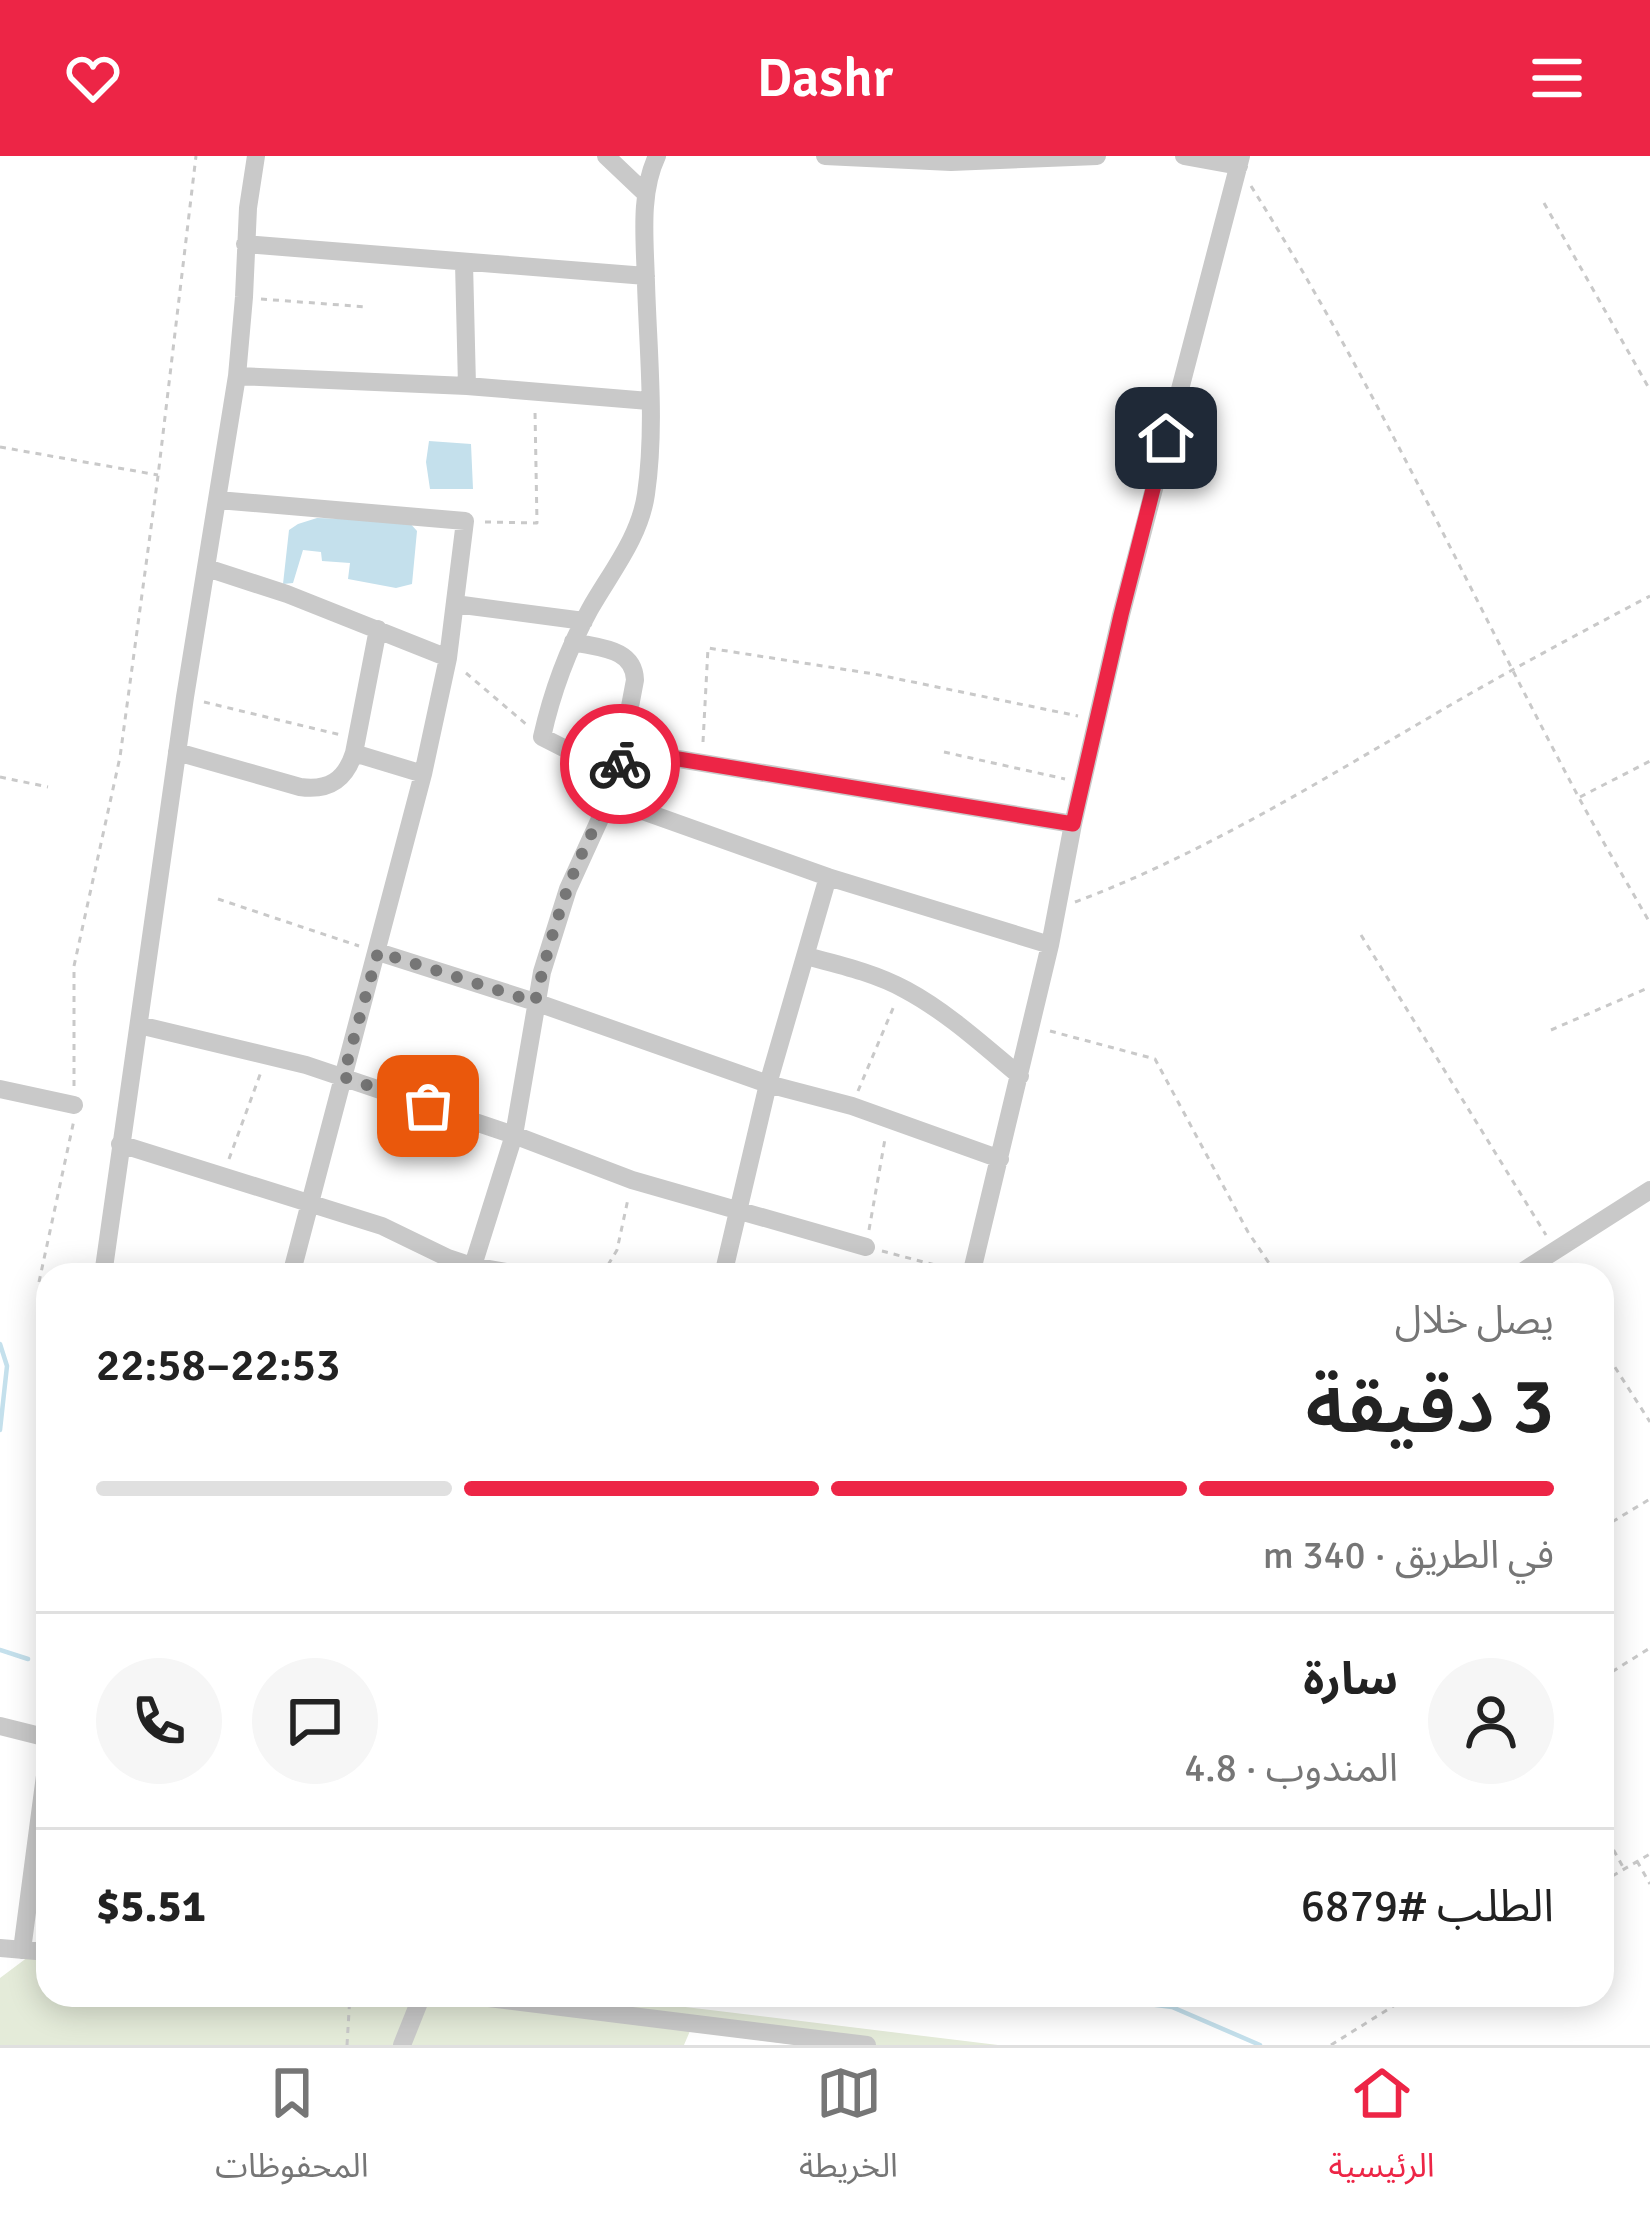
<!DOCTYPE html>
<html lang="ar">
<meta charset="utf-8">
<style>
:root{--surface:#fff;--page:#f6f6f6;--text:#222;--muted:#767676;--line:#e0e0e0;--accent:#ed2546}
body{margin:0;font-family:Signika,"Noto Sans Arabic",sans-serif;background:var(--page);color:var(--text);direction:rtl;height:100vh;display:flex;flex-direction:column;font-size:45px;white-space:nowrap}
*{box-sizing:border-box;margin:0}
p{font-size:39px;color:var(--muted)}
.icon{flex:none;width:66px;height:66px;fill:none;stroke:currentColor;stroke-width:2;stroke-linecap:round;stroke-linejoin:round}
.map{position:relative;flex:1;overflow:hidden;direction:ltr}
.panel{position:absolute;left:36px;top:1107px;width:1578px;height:744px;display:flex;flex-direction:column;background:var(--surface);border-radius:36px;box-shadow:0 6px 30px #0003;direction:rtl}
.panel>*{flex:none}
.pin{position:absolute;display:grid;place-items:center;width:102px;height:102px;color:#fff;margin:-51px;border-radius:24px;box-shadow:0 6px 18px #0006}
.courier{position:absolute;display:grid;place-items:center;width:120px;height:120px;margin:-60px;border:9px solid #ed2546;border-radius:50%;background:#fff;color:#222;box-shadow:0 3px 15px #0007}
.overview em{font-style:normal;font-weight:600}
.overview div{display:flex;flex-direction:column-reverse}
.overview{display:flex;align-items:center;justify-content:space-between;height:204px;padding:0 60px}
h1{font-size:78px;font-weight:600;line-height:90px}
.bar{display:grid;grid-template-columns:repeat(4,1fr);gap:18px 12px;align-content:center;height:144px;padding:0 60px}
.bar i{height:15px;border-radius:9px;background:var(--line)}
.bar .current{background:var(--accent)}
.bar p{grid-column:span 4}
.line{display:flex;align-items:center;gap:30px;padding:0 60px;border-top:3px solid var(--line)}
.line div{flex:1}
.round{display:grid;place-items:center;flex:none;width:126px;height:126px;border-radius:63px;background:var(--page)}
header{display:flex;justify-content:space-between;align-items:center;height:156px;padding:0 60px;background:var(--accent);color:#fff;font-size:54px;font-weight:600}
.tabs{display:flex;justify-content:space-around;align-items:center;height:168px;border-top:3px solid var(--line);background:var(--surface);font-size:33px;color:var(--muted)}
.tabs a{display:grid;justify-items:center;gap:6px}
.tabs .current{color:var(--accent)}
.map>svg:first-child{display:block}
.green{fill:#e4ebd9}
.water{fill:#c4e0ec}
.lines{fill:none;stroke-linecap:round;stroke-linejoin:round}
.stream{stroke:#c4e0ec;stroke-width:4.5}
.path{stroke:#c9c9c9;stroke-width:3;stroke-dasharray:6 6;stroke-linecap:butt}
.street{stroke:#c9c9c9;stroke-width:18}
.done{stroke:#767676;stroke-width:12;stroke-dasharray:0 21.6}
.route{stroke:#ed2546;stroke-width:15}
</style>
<header><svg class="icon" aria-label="menu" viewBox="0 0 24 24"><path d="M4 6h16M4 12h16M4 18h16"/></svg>Dashr<svg class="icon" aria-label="heart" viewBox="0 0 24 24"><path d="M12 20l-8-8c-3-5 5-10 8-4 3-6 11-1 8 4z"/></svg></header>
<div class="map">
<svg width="1650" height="1889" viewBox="0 0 1650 1889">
<rect width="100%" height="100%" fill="#fff"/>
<!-- green -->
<path class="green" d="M 48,1786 L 48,1839 L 586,1839 L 998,1889 L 797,1889 L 690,1875 L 684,1889 L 0,1889 L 0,1822 Z"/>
<!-- water -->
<path class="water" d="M 429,285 L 471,288 L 473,333 L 430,333 L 426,306 Z
M 317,362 L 408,365 L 417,375 L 412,428 L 396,432 L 348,423 L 350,407 L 322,405 L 321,396 L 303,394 L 293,427 L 283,428 L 289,374 L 298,368 Z"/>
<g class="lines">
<!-- stream -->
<path class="stream" d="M 0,1188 L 7,1210 L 0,1274
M 0,1494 L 28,1503
M 1078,1839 L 1172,1851 L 1260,1889"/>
<!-- path -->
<path class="path" d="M 1251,30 C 1374,226 1470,437 1578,640 C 1601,683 1626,725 1650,767
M 1544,47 L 1650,234
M 261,143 L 367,151
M 0,291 L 158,319
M 485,366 L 537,367 L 535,255
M 466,517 L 527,569
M 204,546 L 341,579
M 703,586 L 708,492 L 874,518 L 1078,560
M 944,596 L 1065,623
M 0,621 L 48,631
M 1580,641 L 1650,605
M 218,743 L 359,790
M 1075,746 C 1198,700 1312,630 1425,564 C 1499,520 1574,480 1650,440
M 1361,779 L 1546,1079
M 1551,874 L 1650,831
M 1050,875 L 1155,903 L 1248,1076 L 1277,1119
M 74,930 L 74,810 L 120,601 L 158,320 L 196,0
M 858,935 L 894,850
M 229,1003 L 261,916
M 869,1074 L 885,983
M 882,1095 L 954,1114
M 602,1119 L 617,1094 L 628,1043
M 39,1126 L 74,964
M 1602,1191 L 1650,1266
M 1602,1372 L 1650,1343
M 1602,1522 L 1650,1492
M 1602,1673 L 1623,1711
M 1637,1705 L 1650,1728
M 1602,1726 L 1650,1698
M 347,1889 L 350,1839
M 1331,1889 L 1411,1839"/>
<!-- street -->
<path class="street" d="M 606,0 L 646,38
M 825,0 L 951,6 L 1097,0
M 1184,0 L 1239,10
M 245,88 L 646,120
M 464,107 L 467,230
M 237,220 L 467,230 L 649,245
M 218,344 L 465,365 L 448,502 L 423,618 L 291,1119
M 207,412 L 287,438 L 448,502
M 455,448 L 584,465
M 624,594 L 1073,668
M 177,596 L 300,631 C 328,635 345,625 354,597 L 378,473
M 354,597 L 423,618
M 617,619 L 542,581 C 552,536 568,493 590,453 C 611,416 640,381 646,338 C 656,269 648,196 646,127 C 645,85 639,38 657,0
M 609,643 L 828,721 L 1050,789
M 378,796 L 535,846 L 768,928 L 852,950 L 1000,1003
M 806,800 C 840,809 875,817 906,834 C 947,856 984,890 1020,920
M 139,869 L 306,909 L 514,979 L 632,1024 L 866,1091
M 0,933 L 74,949
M 120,988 L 382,1070 L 448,1102 L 472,1110 L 524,1119
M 103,1119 L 185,541 L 237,220 L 244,141 L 248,52 L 256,0
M 470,1119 L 514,979 L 542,816 L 568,733 L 609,643 L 617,619 L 635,524 C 634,492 599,492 573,486
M 723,1119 L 768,928 L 828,721
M 971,1119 L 1050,789 L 1073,668 L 1121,459 L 1241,0
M 1517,1119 L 1650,1034
M 0,1570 L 48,1582
M 0,1792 L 48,1796
M 22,1794 L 48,1597
M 464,1839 L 867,1889
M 402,1889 L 422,1839"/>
</g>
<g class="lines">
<!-- done -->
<path class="done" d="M 428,950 L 343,921 L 378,796 L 535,846 C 546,800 558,755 576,711 C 591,676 610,645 620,608"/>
<!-- route -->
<path class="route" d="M 620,608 L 624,594 L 1073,668 L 1121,459 L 1166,282"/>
</g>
</svg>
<div class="pin" style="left:428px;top:950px;background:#ea580c"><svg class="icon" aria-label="bag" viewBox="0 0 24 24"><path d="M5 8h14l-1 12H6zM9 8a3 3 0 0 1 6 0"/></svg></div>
<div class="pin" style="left:1166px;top:282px;background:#1f2937"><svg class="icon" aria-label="home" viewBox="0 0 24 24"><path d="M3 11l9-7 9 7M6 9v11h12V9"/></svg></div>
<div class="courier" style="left:620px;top:608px"><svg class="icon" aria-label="bike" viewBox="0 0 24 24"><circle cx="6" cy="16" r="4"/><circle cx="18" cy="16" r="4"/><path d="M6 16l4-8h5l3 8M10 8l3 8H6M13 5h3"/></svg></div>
<section class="panel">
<div class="overview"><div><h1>3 دقيقة</h1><p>يصل خلال</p></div><em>22:53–22:58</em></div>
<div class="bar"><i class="current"></i><i class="current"></i><i class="current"></i><i></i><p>في الطريق · 340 m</p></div>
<div class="line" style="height:216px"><a class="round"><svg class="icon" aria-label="person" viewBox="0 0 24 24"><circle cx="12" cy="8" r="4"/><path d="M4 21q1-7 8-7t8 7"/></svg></a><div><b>سارة</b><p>المندوب · 4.8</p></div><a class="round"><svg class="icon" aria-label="chat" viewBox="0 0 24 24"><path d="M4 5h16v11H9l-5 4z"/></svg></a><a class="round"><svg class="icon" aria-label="phone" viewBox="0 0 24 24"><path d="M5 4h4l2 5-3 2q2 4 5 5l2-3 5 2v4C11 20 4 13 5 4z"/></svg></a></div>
<div class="line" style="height:156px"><div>الطلب #6879</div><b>$5.51</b></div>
</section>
</div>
<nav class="tabs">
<a class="current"><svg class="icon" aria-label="home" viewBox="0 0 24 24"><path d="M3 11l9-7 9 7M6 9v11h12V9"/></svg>الرئيسية</a>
<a><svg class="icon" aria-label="map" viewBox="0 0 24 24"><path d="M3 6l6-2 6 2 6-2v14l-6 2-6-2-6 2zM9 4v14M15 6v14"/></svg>الخريطة</a>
<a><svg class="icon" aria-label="saved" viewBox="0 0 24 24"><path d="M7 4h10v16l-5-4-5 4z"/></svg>المحفوظات</a>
</nav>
